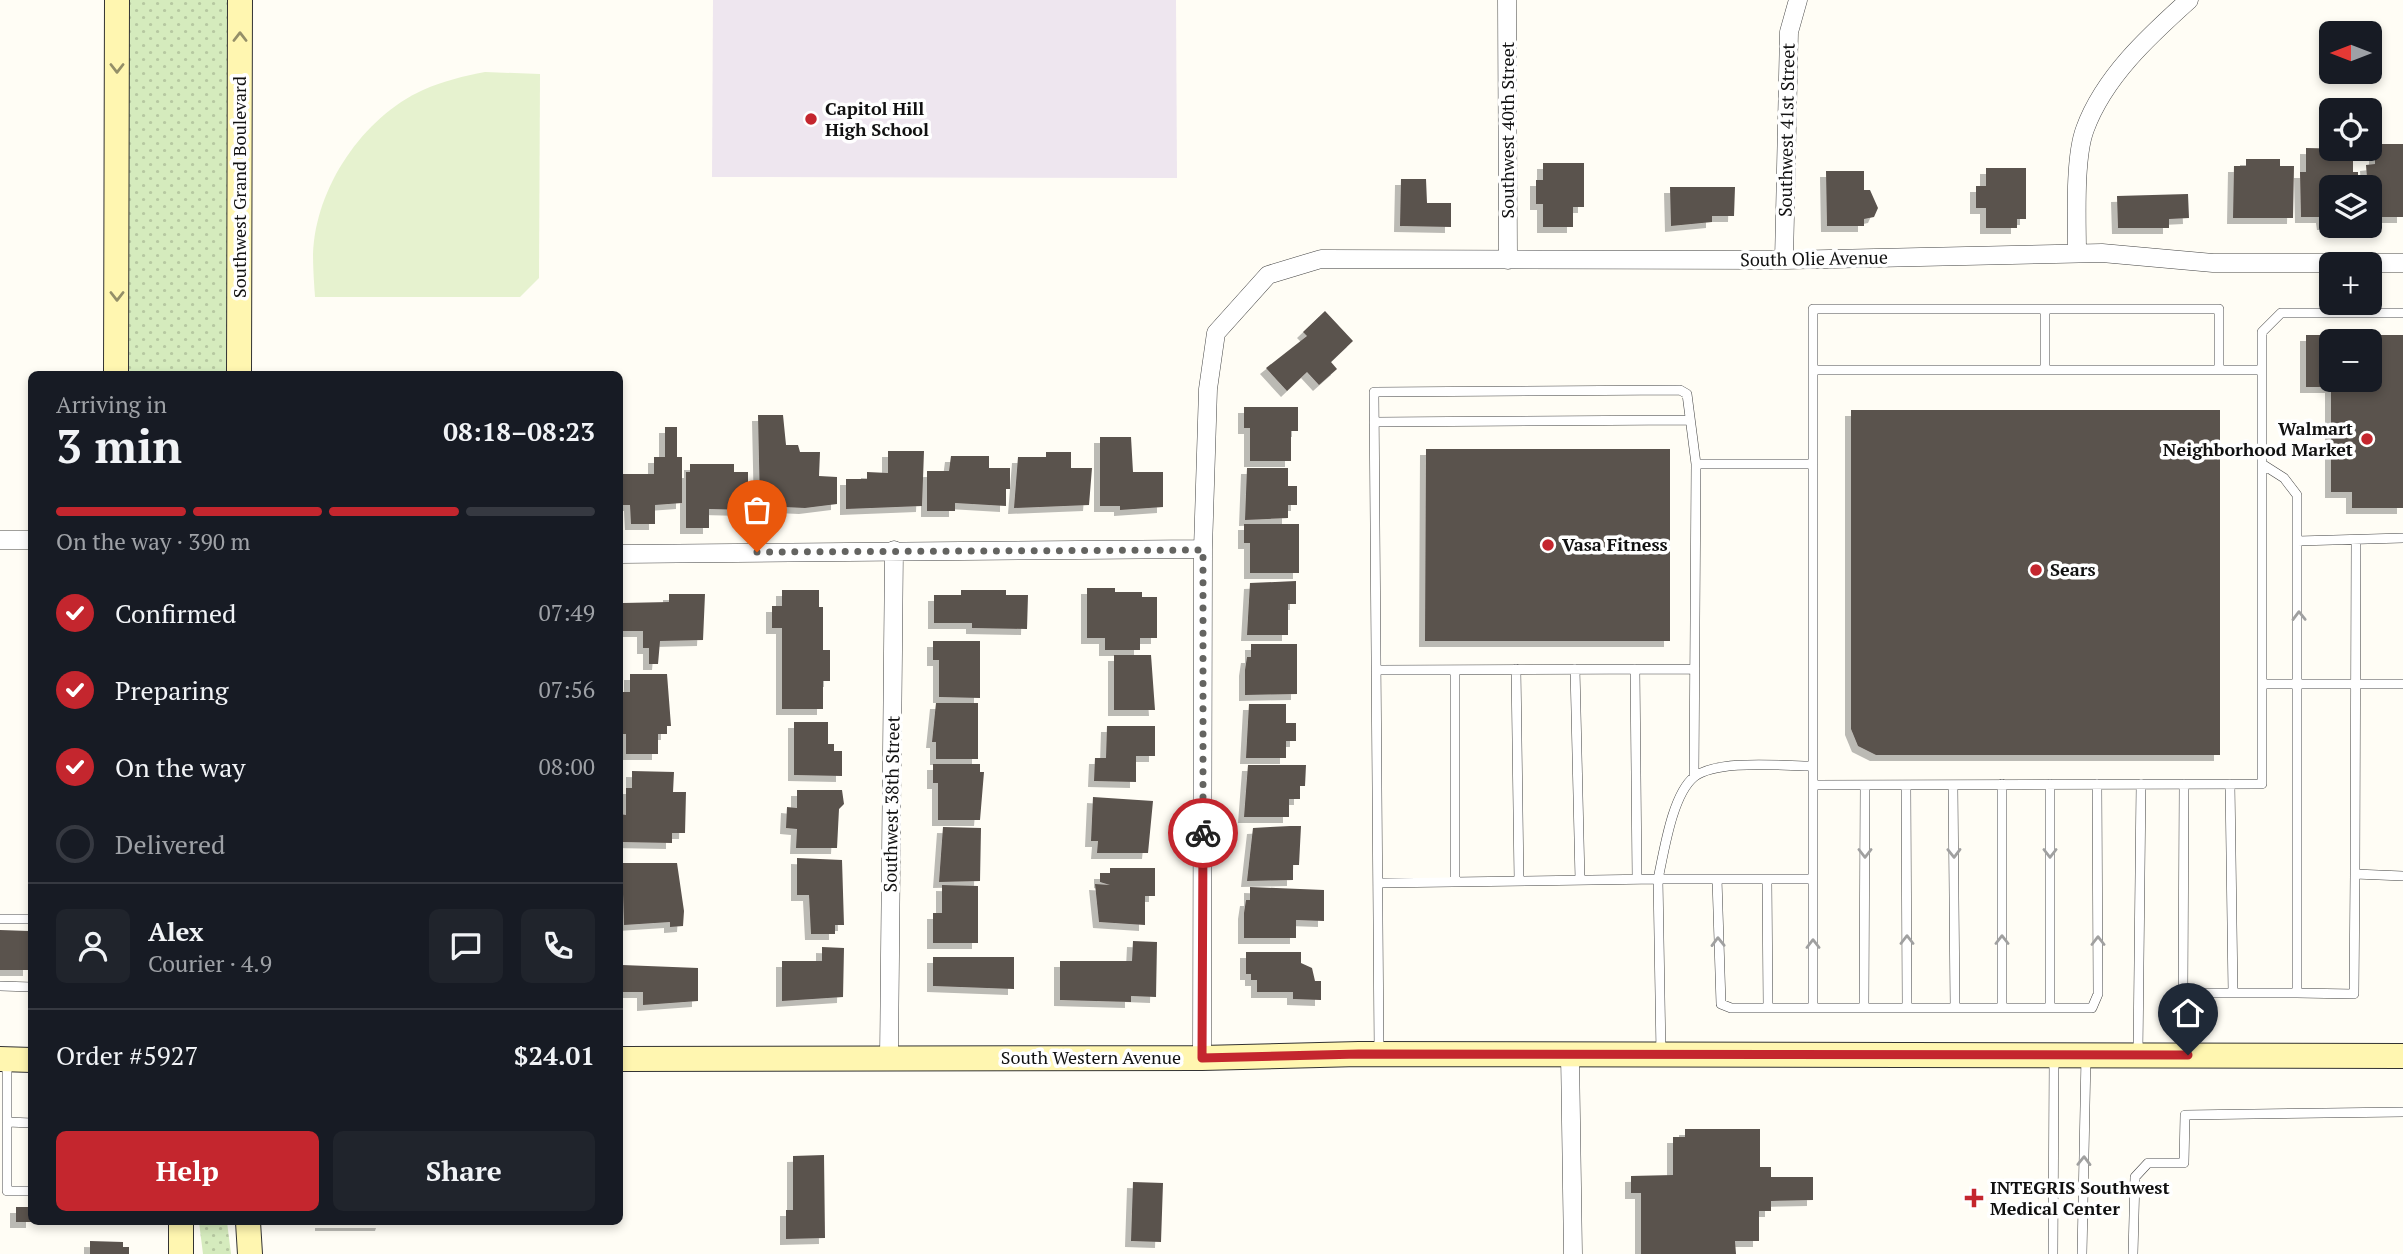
<!DOCTYPE html>
<meta charset="utf-8">
<style>
:root{--surface:#171b24;--page:#20242c;--text:#f1f3f6;--muted:#9ea1a6;--line:#363941;--accent:#c4262e}
body{margin:0;font-family:"PT Serif",serif;background:var(--page);color:var(--text);height:100vh;display:flex;flex-direction:column;font-size:26px;white-space:nowrap}
*{box-sizing:border-box;margin:0}
p{font-size:23px;color:var(--muted)}
.icon{flex:none;width:38px;height:38px;fill:none;stroke:currentColor;stroke-width:2;stroke-linecap:round;stroke-linejoin:round}
.map{position:relative;flex:1;overflow:hidden}
.details{position:absolute;left:28px;top:371px;width:595px;height:854px;display:flex;flex-direction:column;background:var(--surface);border-radius:10px;box-shadow:0 4px 10px #0003}
.details>*{flex:none}
.needle{width:46px;rotate:270deg}
.buttons{position:absolute;left:2319px;top:21px;display:grid;gap:14px}
.buttons a{display:grid;place-items:center;width:63px;height:63px;border-radius:10px;background:var(--surface);box-shadow:0 4px 10px #0003;font-size:35px}
.pin{position:absolute;display:grid;place-items:center;width:60px;height:60px;color:#fff;margin:-72px -30px;border-radius:50% 50% 50% 0;rotate:-45deg;box-shadow:0 0 7px #0007}
.pin .icon{rotate:45deg}
.courier{position:absolute;display:grid;place-items:center;width:70px;height:70px;margin:-35px;border:5px solid #c4262e;border-radius:50%;background:#fff;color:#222;box-shadow:0 2px 9px #0007}
.head em{font-style:normal;font-weight:700}
.head div{display:flex;flex-direction:column-reverse}
.head{display:flex;align-items:center;justify-content:space-between;height:119px;padding:0 28px}
h1{font-size:46px;font-weight:700;line-height:52px}
.bar{display:grid;grid-template-columns:repeat(4,1fr);gap:10px 7px;align-content:center;height:84px;padding:0 28px}
.bar i{height:9px;border-radius:5px;background:var(--line)}
.bar .current{background:var(--accent)}
.bar p{grid-column:span 4}
.line{display:flex;align-items:center;gap:18px;padding:0 28px;border-top:2px solid var(--line)}
.line div{flex:1}
.round{display:grid;place-items:center;flex:none;width:74px;height:74px;border-radius:10px;background:var(--page)}
ol{padding:0 28px;list-style:none}
li{display:flex;align-items:center;gap:21px;height:77px}
li p{margin-inline-start:auto}
li .icon{padding:7px;border-radius:50%;background:var(--accent);color:#fff;stroke-width:4}
li:last-child{color:var(--muted)}
li i{width:38px;height:38px;border:4px solid var(--line);border-radius:50%}
.cta{display:flex;gap:14px;margin-top:auto;padding:14px 28px}
.cta a{flex:1;height:80px;border-radius:10px;background:var(--accent);color:#fff;font-size:28px;font-weight:700;line-height:80px;text-align:center}
.cta a+a{background:var(--page);color:var(--text)}
.map>svg:first-child{display:block}
.industrial{fill:#eee6ef}
.grass{fill:url(#grass-dots)}
.pitch{fill:#e6f2cf}
.building{fill:#5a524d;fill-rule:evenodd;filter:url(#shadow)}
.lines{fill:none;stroke-linecap:round;stroke-linejoin:round}
.lane-casing{stroke:#444;stroke-width:10}
.street-casing{stroke:#444;stroke-width:19}
.secondary-casing{stroke:#333;stroke-width:26}
.lane{stroke:#fff;stroke-width:9}
.street{stroke:#fff;stroke-width:18}
.secondary{stroke:#fff6b0;stroke-width:24}
.oneway{stroke:#948f68}
.oneway2{stroke:#a0a0a0}
.done{stroke:#646461;stroke-width:7;stroke-dasharray:0 12.6}
.route{stroke:#c4262e;stroke-width:9}
.poi-dot{fill:#c4262e;stroke:#fff;stroke-width:2.5}
.labels{text-anchor:middle;stroke-width:7;stroke-linejoin:round;paint-order:stroke}
.poi-label{font-size:18px;font-weight:bold;fill:#111;stroke:#fff;text-anchor:start}
.street-label{font-size:18px;fill:#111;stroke:#fff}
</style>
<div class="map">
<svg width="2403" height="1254" viewBox="0 0 2403 1254">
<defs>
<pattern id="grass-dots" width="8" height="8" patternUnits="userSpaceOnUse" patternTransform="scale(1.75)"><rect width="8" height="8" fill="#d5ebbd"/><path d="M2 2h.1M6 6h.1" fill="none" stroke="#b6c8a1" stroke-width="1.8" stroke-linecap="round"/></pattern>
<filter id="shadow"><feDropShadow dx="-6" dy="6" stdDeviation="0" flood-color="#0004"/></filter>
</defs>
<rect width="100%" height="100%" fill="#fffdf5"/>
<!-- industrial -->
<path class="industrial" d="M 713,0 L 1176,0 L 1177,178 L 712,177 Z"/>
<!-- grass -->
<path class="grass" d="M 128,0 L 230,0 L 230,374 L 126,374 Z
M 199,1222 L 227,1222 L 231,1254 L 203,1254 Z"/>
<!-- pitch -->
<path class="pitch" d="M 485,72 L 540,74 L 539,278 L 520,297 L 315,297 C 314,283 313,268 313,254 C 315,188 363,117 423,90 C 443,81 464,76 485,72 Z"/>
<!-- building -->
<path class="building" d="M 2375,144 L 2403,144 L 2403,217 L 2370,217 L 2366,165 L 2375,164 Z
M 2306,148 L 2353,149 L 2353,172 L 2358,172 L 2358,187 L 2331,187 L 2331,224 L 2323,224 L 2322,217 L 2301,217 L 2300,172 L 2306,172 Z
M 2246,159 L 2280,159 L 2280,166 L 2294,166 L 2293,218 L 2233,218 L 2234,166 L 2246,166 Z
M 1543,163 L 1584,163 L 1584,207 L 1573,207 L 1573,227 L 1543,227 L 1543,204 L 1536,204 L 1536,180 L 1543,180 Z
M 1986,168 L 2026,168 L 2026,219 L 2017,219 L 2017,228 L 1986,228 L 1986,208 L 1976,208 L 1976,186 L 1986,186 Z
M 1826,171 L 1864,171 L 1864,190 L 1870,190 L 1878,208 L 1874,217 L 1864,219 L 1864,226 L 1827,226 Z
M 1401,179 L 1426,179 L 1427,203 L 1451,203 L 1451,227 L 1400,226 Z
M 1670,187 L 1735,187 L 1734,216 L 1712,216 L 1712,222 L 1671,226 Z
M 2188,194 L 2189,218 L 2169,219 L 2169,228 L 2118,228 L 2117,196 Z
M 1325,311 L 1353,341 L 1331,362 L 1337,369 L 1319,385 L 1307,372 L 1287,391 L 1266,368 L 1307,336 L 1303,332 Z
M 2306,335 L 2403,335 L 2403,508 L 2352,508 L 2352,492 L 2331,492 L 2331,387 L 2306,387 ZM 2331,341 L 2370,341 L 2370,380 L 2331,380 Z
M 1244,407 L 1298,407 L 1298,431 L 1291,431 L 1291,461 L 1250,461 L 1250,428 L 1244,428 Z
M 1851,410 L 2220,410 L 2220,755 L 1876,755 L 1858,746 L 1851,729 Z
M 758,415 L 783,415 L 786,445 L 798,445 L 800,452 L 820,452 L 819,476 L 837,477 L 837,504 L 805,508 L 760,506 Z
M 665,427 L 677,427 L 677,457 L 682,457 L 682,503 L 655,505 L 655,524 L 631,524 L 630,505 L 620,505 L 620,474 L 654,474 L 654,457 L 665,457 Z
M 1100,437 L 1131,437 L 1133,472 L 1163,472 L 1163,507 L 1120,510 L 1120,506 L 1100,506 Z
M 1426,449 L 1670,449 L 1670,641 L 1425,641 Z
M 888,451 L 924,451 L 922,506 L 846,509 L 846,479 L 867,479 L 867,472 L 888,473 Z
M 1046,452 L 1071,452 L 1071,468 L 1092,468 L 1089,505 L 1014,508 L 1018,457 L 1046,457 Z
M 951,456 L 989,456 L 989,468 L 1010,468 L 1010,489 L 1006,489 L 1006,506 L 955,503 L 955,511 L 927,511 L 927,471 L 949,471 Z
M 690,464 L 734,464 L 734,472 L 748,472 L 748,510 L 709,509 L 709,528 L 686,528 L 686,472 L 690,472 Z
M 1247,468 L 1288,468 L 1288,486 L 1297,486 L 1297,505 L 1288,505 L 1288,518 L 1245,520 Z
M 1244,524 L 1299,524 L 1299,573 L 1250,573 L 1250,543 L 1244,543 Z
M 1296,581 L 1296,604 L 1288,604 L 1288,635 L 1247,635 L 1250,583 Z
M 1087,588 L 1115,588 L 1115,592 L 1142,592 L 1142,597 L 1157,597 L 1157,638 L 1140,638 L 1140,650 L 1105,650 L 1105,638 L 1087,638 Z
M 782,590 L 819,590 L 819,607 L 823,607 L 823,650 L 830,650 L 830,681 L 823,681 L 823,709 L 782,709 L 782,628 L 772,628 L 772,606 L 782,606 Z
M 961,590 L 1006,590 L 1006,595 L 1028,595 L 1027,629 L 972,628 L 972,623 L 934,623 L 934,595 L 961,595 Z
M 669,594 L 705,594 L 703,640 L 660,641 L 658,664 L 649,664 L 649,648 L 643,648 L 643,631 L 623,631 L 623,603 L 669,602 Z
M 933,641 L 980,641 L 980,698 L 939,697 L 939,660 L 933,660 Z
M 1251,644 L 1297,644 L 1297,694 L 1245,695 L 1245,670 L 1247,657 L 1251,657 Z
M 1114,655 L 1151,655 L 1155,710 L 1114,710 Z
M 630,674 L 667,674 L 671,726 L 667,726 L 667,734 L 658,734 L 658,754 L 626,754 L 626,734 L 622,734 L 622,692 L 630,692 Z
M 936,703 L 978,703 L 978,759 L 936,759 L 936,742 L 932,742 Z
M 1249,704 L 1286,704 L 1286,723 L 1296,723 L 1296,741 L 1286,741 L 1286,758 L 1246,758 Z
M 794,722 L 828,722 L 828,744 L 834,744 L 834,751 L 842,751 L 842,776 L 794,775 Z
M 1107,726 L 1155,726 L 1155,756 L 1136,756 L 1136,782 L 1094,781 L 1095,758 L 1106,758 Z
M 933,764 L 980,764 L 980,772 L 984,772 L 980,820 L 938,820 L 938,783 L 933,783 Z
M 1248,765 L 1306,765 L 1305,786 L 1300,786 L 1300,799 L 1289,799 L 1289,817 L 1244,817 Z
M 632,771 L 674,772 L 673,792 L 686,792 L 685,833 L 672,833 L 672,843 L 620,842 L 620,814 L 626,815 L 626,788 L 632,788 Z
M 797,790 L 842,790 L 844,804 L 839,809 L 837,848 L 796,848 L 797,829 L 786,828 L 787,807 L 797,808 Z
M 1093,797 L 1153,801 L 1148,853 L 1097,853 L 1098,841 L 1091,841 Z
M 1290,826 L 1301,826 L 1299,865 L 1293,865 L 1293,880 L 1247,881 L 1253,828 Z
M 943,827 L 981,828 L 980,881 L 939,882 Z
M 797,858 L 842,860 L 844,925 L 835,925 L 835,934 L 811,934 L 809,895 L 797,895 Z
M 622,863 L 677,863 L 684,911 L 683,926 L 670,927 L 670,922 L 624,925 Z
M 1110,868 L 1155,868 L 1155,896 L 1145,896 L 1145,925 L 1099,922 L 1095,884 L 1110,885 L 1100,882 L 1100,873 L 1110,873 Z
M 942,885 L 978,886 L 978,943 L 933,943 L 933,913 L 942,913 Z
M 1250,887 L 1324,890 L 1324,921 L 1296,920 L 1296,938 L 1244,938 L 1244,913 L 1246,900 L 1250,900 Z
M 0,930 L 29,931 L 29,970 L 0,970 Z
M 1133,941 L 1157,942 L 1156,997 L 1131,996 L 1131,1002 L 1060,1000 L 1060,961 L 1132,961 Z
M 822,947 L 844,948 L 843,997 L 782,1001 L 782,961 L 822,961 Z
M 1246,952 L 1301,952 L 1301,963 L 1312,968 L 1315,981 L 1321,981 L 1321,1000 L 1293,999 L 1293,992 L 1257,992 L 1257,980 L 1251,980 L 1251,974 L 1246,974 Z
M 933,957 L 1014,957 L 1014,989 L 933,986 Z
M 622,965 L 698,968 L 698,1001 L 643,1005 L 643,992 L 623,992 Z
M 1685,1129 L 1760,1129 L 1760,1167 L 1771,1167 L 1771,1177 L 1813,1177 L 1813,1200 L 1771,1201 L 1771,1211 L 1759,1211 L 1759,1241 L 1735,1241 L 1736,1254 L 1641,1254 L 1641,1193 L 1631,1193 L 1631,1176 L 1673,1175 L 1673,1137 L 1685,1137 Z
M 824,1155 L 825,1238 L 786,1239 L 786,1210 L 793,1210 L 793,1156 Z
M 1133,1182 L 1163,1183 L 1161,1242 L 1131,1241 Z
M 16,1207 L 32,1207 L 32,1222 L 16,1222 Z
M 321,1222 L 382,1222 L 381,1225 L 321,1225 Z
M 90,1241 L 123,1242 L 123,1247 L 129,1247 L 129,1254 L 90,1254 Z"/>
<g class="lines">
<defs>
<path id="lane" d="M 1813,370 L 2262,370
M 2045,370 L 2045,309
M 1374,422 L 1690,420
M 2262,464 L 2284,478 L 2297,495 L 2297,993 L 2354,994 L 2355,874
M 2356,540 L 2355,874 L 2403,876
M 2298,541 L 2403,538
M 1516,669 L 1519,881
M 1575,669 L 1580,880
M 1635,669 L 1637,879
M 1378,670 L 1695,669
M 1455,670 L 1455,882
M 2262,684 L 2403,684
M 1694,777 L 1696,464
M 2002,784 L 2002,1008
M 2184,784 L 2183,993 L 2297,993
M 2230,784 L 2233,993
M 1813,785 L 2262,784 L 2262,332 L 2281,313 L 2403,313
M 1906,785 L 1907,1008
M 1953,785 L 1955,1008
M 1717,879 L 1721,1004 L 1731,1008 L 2092,1008 L 2098,994 L 2097,784
M 1813,879 L 1813,1008
M 1767,880 L 1768,1008
M 1379,883 L 1658,879 C 1664,852 1672,795 1694,777 C 1717,759 1783,766 1812,766
M 0,919 L 32,919
M 0,986 L 32,987
M 1864,1008 L 1865,785
M 2050,1008 L 2050,784
M 1379,1052 L 1374,392 L 1680,390 L 1687,394 L 1696,464 L 1813,464
M 2138,1053 L 2141,784
M 1661,1054 L 1658,879 L 1813,879 L 1813,309 L 2219,309 L 2219,370
M 7,1059 L 7,1191 L 32,1191
M 7,1122 L 32,1123
M 2053,1254 L 2054,1056
M 2082,1254 L 2086,1056
M 2133,1254 L 2135,1177 L 2148,1163 L 2184,1163 L 2185,1115 L 2403,1112"/>
<path id="street" d="M 1507,0 L 1508,260
M 2077,253 C 2077,221 2074,158 2085,129 C 2104,77 2149,36 2189,0
M 1784,260 L 1789,32 L 1798,0
M 0,540 L 32,540
M 620,554 L 1203,549
M 1570,1054 L 1573,1254
M 889,1058 L 894,550
M 1202,1058 L 1203,549 L 1208,389 L 1216,333 L 1268,275 L 1321,259 L 1784,260 L 2102,253 L 2213,263 L 2403,263"/>
<path id="secondary" d="M 116,374 L 117,0
M 239,374 L 240,0
M 0,1059 L 32,1060
M 620,1059 L 1202,1058 L 1359,1054 L 2403,1056
M 181,1222 L 181,1254
M 248,1222 L 250,1254"/>
</defs>
<!-- lane casing -->
<use href="#lane" class="lane-casing"/>
<!-- street casing -->
<use href="#street" class="street-casing"/>
<!-- secondary casing -->
<use href="#secondary" class="secondary-casing"/>
<!-- lane -->
<use href="#lane" class="lane"/>
<!-- street -->
<use href="#street" class="street"/>
<!-- secondary -->
<use href="#secondary" class="secondary"/>
</g>
<!-- one-way arrows -->
<defs><path id="oneway-chevron" d="M-2-3.5L2.5 0L-2 3.5" fill="none" stroke-width="1.6" stroke-linecap="round" stroke-linejoin="round" transform="scale(1.75)"/></defs>
<g class="oneway">
<use href="#oneway-chevron" transform="translate(240 37) rotate(-90)"/>
<use href="#oneway-chevron" transform="translate(117 68) rotate(90)"/>
<use href="#oneway-chevron" transform="translate(117 296) rotate(90)"/>
</g>
<g class="oneway2">
<use href="#oneway-chevron" transform="translate(2299 616) rotate(-91)"/>
<use href="#oneway-chevron" transform="translate(1865 853) rotate(90)"/>
<use href="#oneway-chevron" transform="translate(1954 853) rotate(89)"/>
<use href="#oneway-chevron" transform="translate(2050 853) rotate(90)"/>
<use href="#oneway-chevron" transform="translate(1907 940) rotate(-90)"/>
<use href="#oneway-chevron" transform="translate(2002 940) rotate(-90)"/>
<use href="#oneway-chevron" transform="translate(2098 941) rotate(-90)"/>
<use href="#oneway-chevron" transform="translate(1718 942) rotate(-91)"/>
<use href="#oneway-chevron" transform="translate(1813 944) rotate(-90)"/>
<use href="#oneway-chevron" transform="translate(2084 1161) rotate(-89)"/>
</g>
<g class="lines">
<!-- done -->
<path class="done" d="M 757,552 L 1203,550 L 1203,833"/>
<!-- route -->
<path class="route" d="M 1203,833 L 1202,1058 L 1359,1054 L 2188,1055"/>
</g>
<!-- markers -->
<g class="poi-dot">
<circle cx="811" cy="119" r="7"/>
<circle cx="2367" cy="439" r="7"/>
<circle cx="1548" cy="545" r="7"/>
<circle cx="2036" cy="570" r="7"/>
<path d="M1970.5 1187.5h7v7h7v7h-7v7h-7v-7h-7v-7h7z"/>
</g>
<g class="labels">
<!-- poi labels -->
<g class="poi-label">
<text x="825" y="115">Capitol Hill<tspan x="825" dy="21">High School</tspan></text>
<text x="2353" y="435" text-anchor="end">Walmart<tspan x="2353" dy="21">Neighborhood Market</tspan></text>
<text x="1562" y="551">Vasa Fitness</text>
<text x="2050" y="576">Sears</text>
<text x="1990" y="1194">INTEGRIS Southwest<tspan x="1990" dy="21">Medical Center</tspan></text>
</g>
<!-- street labels -->
<g class="street-label">
<text transform="translate(1508 130) rotate(-90)" y="6">Southwest 40th Street</text>
<text transform="translate(1787 130) rotate(-89)" y="6">Southwest 41st Street</text>
<text transform="translate(240 187) rotate(-90)" y="6">Southwest Grand Boulevard</text>
<text transform="translate(1814 259) rotate(-1)" y="6">South Olie Avenue</text>
<text transform="translate(892 804) rotate(-89)" y="6">Southwest 38th Street</text>
<text x="1091" y="1064">South Western Avenue</text>
</g>
</g>
</svg>
<div class="buttons">
<a><svg class="needle" viewBox="-14 -14 28 28"><path d="M0-13l5 13h-10z" fill="#e53935"/><path d="M0 13l5-13h-10z" fill="#9ea1a6"/></svg></a>
<a><svg class="icon" aria-label="locate" viewBox="0 0 24 24"><circle cx="12" cy="12" r="6"/><path d="M12 2v4M12 18v4M2 12h4M18 12h4"/></svg></a>
<a><svg class="icon" aria-label="layers" viewBox="0 0 24 24"><path d="M12 4l9 5-9 5-9-5zM3 14l9 5 9-5"/></svg></a>
<a>+</a>
<a>−</a>
</div>
<div class="pin" style="left:757px;top:552px;background:#ea580c"><svg class="icon" aria-label="bag" viewBox="0 0 24 24"><path d="M5 8h14l-1 12H6zM9 8a3 3 0 0 1 6 0"/></svg></div>
<div class="pin" style="left:2188px;top:1055px;background:#1f2937"><svg class="icon" aria-label="home" viewBox="0 0 24 24"><path d="M3 11l9-7 9 7M6 9v11h12V9"/></svg></div>
<div class="courier" style="left:1203px;top:833px"><svg class="icon" aria-label="bike" viewBox="0 0 24 24"><circle cx="6" cy="16" r="4"/><circle cx="18" cy="16" r="4"/><path d="M6 16l4-8h5l3 8M10 8l3 8H6M13 5h3"/></svg></div>
<section class="details">
<div class="head"><div><h1>3 min</h1><p>Arriving in</p></div><em>08:18–08:23</em></div>
<div class="bar"><i class="current"></i><i class="current"></i><i class="current"></i><i></i><p>On the way · 390 m</p></div>
<ol>
<li><svg class="icon" aria-label="check" viewBox="0 0 24 24"><path d="M5 12l5 5 9-10"/></svg>Confirmed<p>07:49</p></li>
<li><svg class="icon" aria-label="check" viewBox="0 0 24 24"><path d="M5 12l5 5 9-10"/></svg>Preparing<p>07:56</p></li>
<li><svg class="icon" aria-label="check" viewBox="0 0 24 24"><path d="M5 12l5 5 9-10"/></svg>On the way<p>08:00</p></li>
<li><i></i>Delivered</li>
</ol>
<div class="line" style="height:126px"><a class="round"><svg class="icon" aria-label="person" viewBox="0 0 24 24"><circle cx="12" cy="8" r="4"/><path d="M4 21q1-7 8-7t8 7"/></svg></a><div><b>Alex</b><p>Courier · 4.9</p></div><a class="round"><svg class="icon" aria-label="chat" viewBox="0 0 24 24"><path d="M4 5h16v11H9l-5 4z"/></svg></a><a class="round"><svg class="icon" aria-label="phone" viewBox="0 0 24 24"><path d="M5 4h4l2 5-3 2q2 4 5 5l2-3 5 2v4C11 20 4 13 5 4z"/></svg></a></div>
<div class="line" style="height:91px"><div>Order #5927</div><b>$24.01</b></div>
<div class="cta"><a>Help</a><a>Share</a></div>
</section>
</div>
